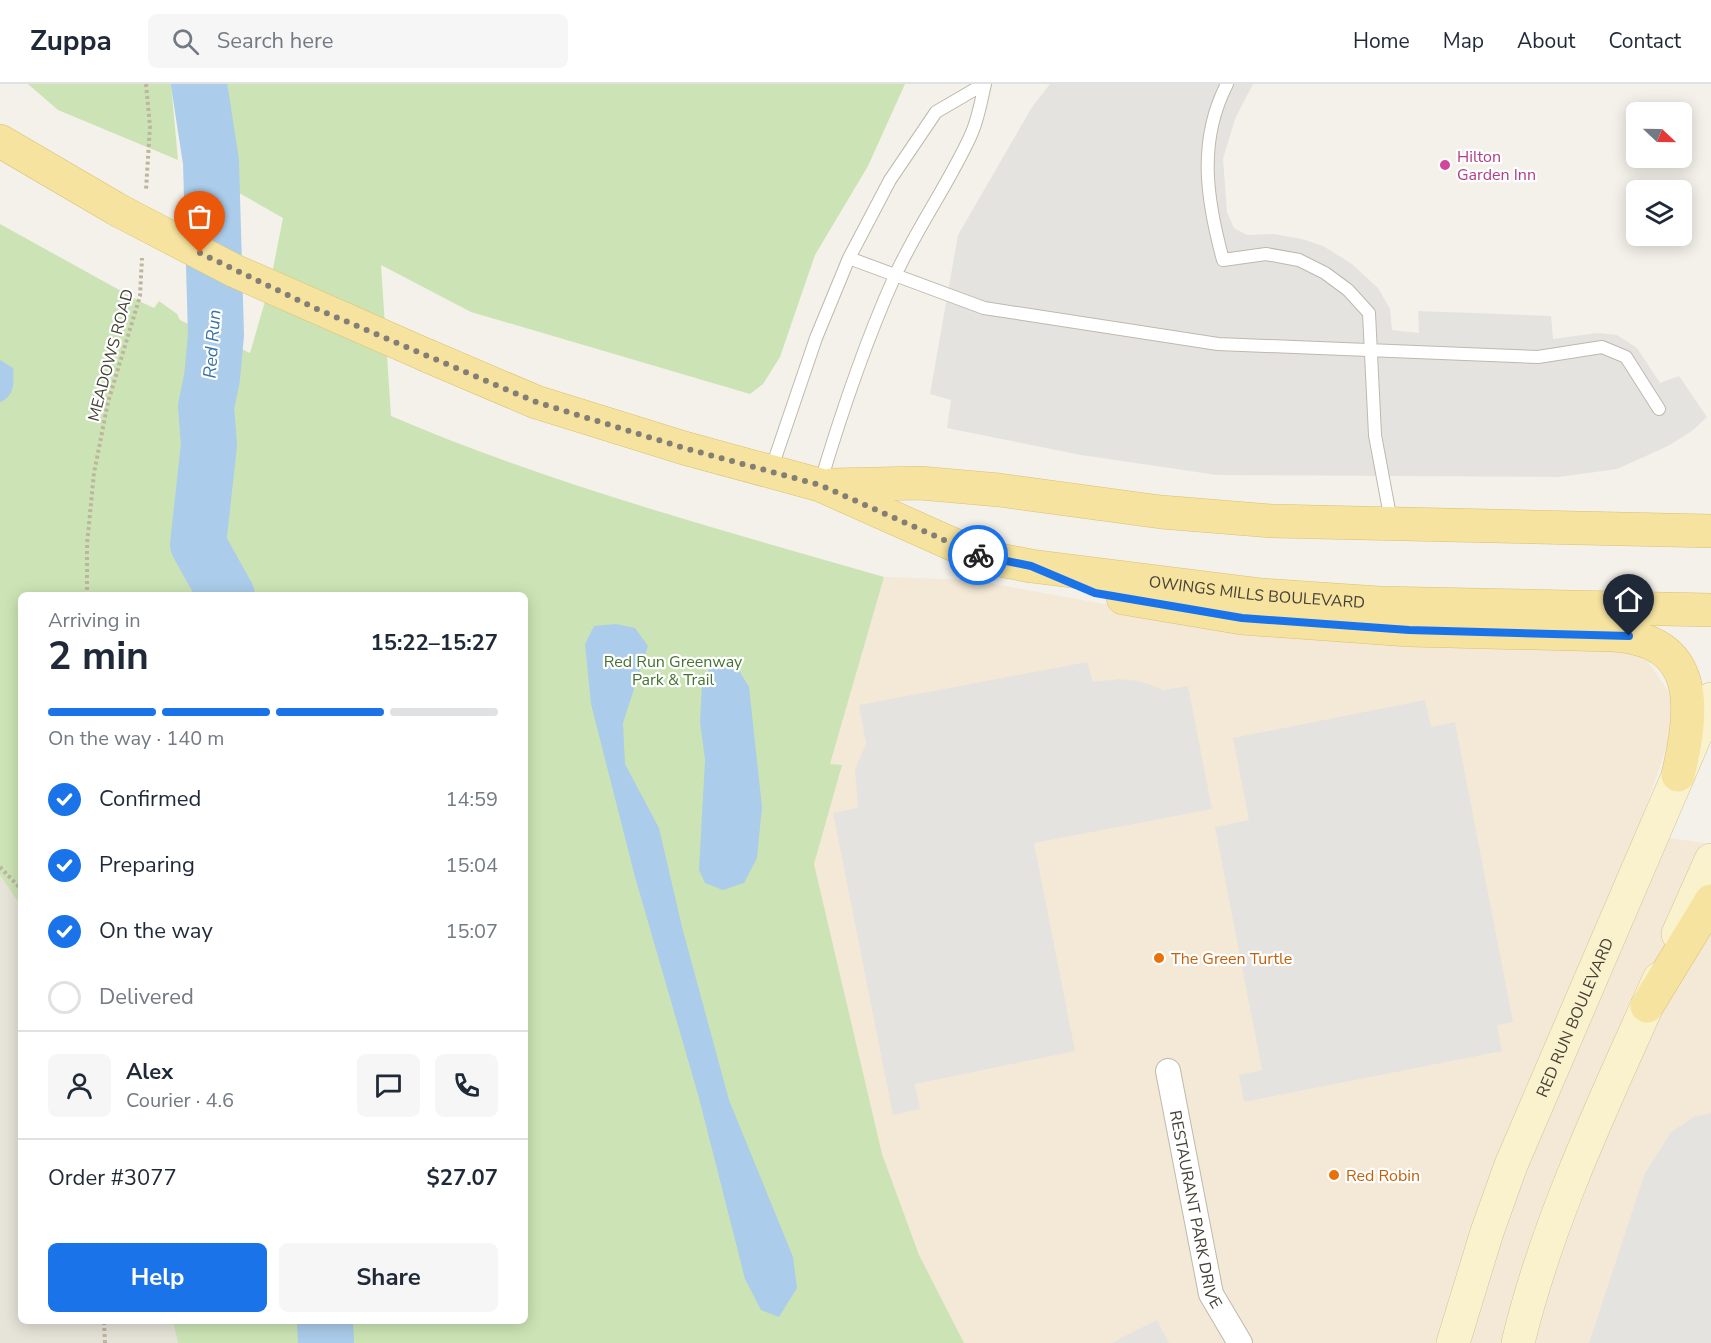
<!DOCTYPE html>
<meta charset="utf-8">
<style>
:root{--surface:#fff;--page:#f6f6f7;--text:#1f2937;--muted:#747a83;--line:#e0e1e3;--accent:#1a73e8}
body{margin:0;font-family:"Nunito Sans",sans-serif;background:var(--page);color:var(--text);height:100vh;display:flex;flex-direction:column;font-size:22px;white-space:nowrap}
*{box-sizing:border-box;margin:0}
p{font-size:20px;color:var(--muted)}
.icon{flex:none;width:33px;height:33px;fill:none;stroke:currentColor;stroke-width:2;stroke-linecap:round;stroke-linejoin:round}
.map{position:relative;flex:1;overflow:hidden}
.side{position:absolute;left:18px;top:508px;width:510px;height:732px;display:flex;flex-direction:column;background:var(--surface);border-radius:9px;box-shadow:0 3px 15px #0003}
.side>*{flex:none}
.needle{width:39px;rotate:112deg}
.fabs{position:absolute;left:1626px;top:18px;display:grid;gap:12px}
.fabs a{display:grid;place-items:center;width:66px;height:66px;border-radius:9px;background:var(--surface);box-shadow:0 3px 15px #0003;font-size:30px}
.pin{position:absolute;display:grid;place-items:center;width:51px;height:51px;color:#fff;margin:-62px -26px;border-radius:50% 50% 50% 0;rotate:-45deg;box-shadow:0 0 6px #0007}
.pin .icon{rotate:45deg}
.courier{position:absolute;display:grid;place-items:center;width:60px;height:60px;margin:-30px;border:4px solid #1a73e8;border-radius:50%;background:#fff;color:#222;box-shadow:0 2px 8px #0007}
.overview em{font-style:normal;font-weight:700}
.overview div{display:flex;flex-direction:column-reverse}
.overview{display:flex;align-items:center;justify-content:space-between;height:102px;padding:0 30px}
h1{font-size:39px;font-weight:700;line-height:45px}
.bar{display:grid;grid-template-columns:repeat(4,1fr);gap:9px 6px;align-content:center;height:72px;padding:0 30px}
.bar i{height:8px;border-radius:4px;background:var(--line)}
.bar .on{background:var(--accent)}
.bar p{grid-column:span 4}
.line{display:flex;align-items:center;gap:15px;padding:0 30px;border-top:2px solid var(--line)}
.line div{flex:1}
.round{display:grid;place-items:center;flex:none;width:63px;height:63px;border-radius:9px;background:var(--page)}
ol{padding:0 30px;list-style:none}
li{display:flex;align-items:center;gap:18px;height:66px}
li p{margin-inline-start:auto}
li .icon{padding:6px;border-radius:50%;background:var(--accent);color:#fff;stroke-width:4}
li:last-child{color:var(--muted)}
li i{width:33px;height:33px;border:3px solid var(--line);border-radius:50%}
.cta{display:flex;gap:12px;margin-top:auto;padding:12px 30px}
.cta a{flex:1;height:69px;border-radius:9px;background:var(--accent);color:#fff;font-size:24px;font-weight:700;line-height:69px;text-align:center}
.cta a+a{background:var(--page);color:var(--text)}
header{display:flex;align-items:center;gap:36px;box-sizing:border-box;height:84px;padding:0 30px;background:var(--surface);border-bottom:2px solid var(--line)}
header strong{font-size:28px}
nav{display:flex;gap:33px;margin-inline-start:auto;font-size:21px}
.search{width:420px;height:54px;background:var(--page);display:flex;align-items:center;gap:15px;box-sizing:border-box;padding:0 21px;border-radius:9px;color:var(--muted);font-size:22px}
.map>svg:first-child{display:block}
.residential{fill:#e6e3d8}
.commercial{fill:#f3e9d6}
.green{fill:#cce4b5}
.parking{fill:#e5e3e0}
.water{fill:#abccea}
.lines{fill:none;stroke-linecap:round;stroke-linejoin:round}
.river{stroke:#abccea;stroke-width:56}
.service-casing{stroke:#beb9ac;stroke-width:14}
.minor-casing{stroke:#beb9ac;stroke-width:26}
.secondary-casing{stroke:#cfc59c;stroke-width:34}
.primary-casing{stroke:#dac170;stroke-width:34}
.path{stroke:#beb59f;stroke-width:4;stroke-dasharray:3 3;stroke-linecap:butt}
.service{stroke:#fff;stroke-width:12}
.minor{stroke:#fff;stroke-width:24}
.secondary{stroke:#faf2cc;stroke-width:33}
.primary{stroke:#f6e39f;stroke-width:33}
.primary-bridge-casing{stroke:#dac170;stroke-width:34;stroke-linecap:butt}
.primary-bridge{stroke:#f6e39f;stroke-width:33}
.done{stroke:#837f76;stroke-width:6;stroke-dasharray:0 10.8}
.route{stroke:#1a73e8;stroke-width:8}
.hotel-dot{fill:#d1479c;stroke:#fff;stroke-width:2}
.food-dot{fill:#e8710a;stroke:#fff;stroke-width:2}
.labels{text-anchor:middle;stroke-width:4.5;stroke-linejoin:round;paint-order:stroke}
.hotel-label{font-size:16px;fill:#b23c85;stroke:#fff;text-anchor:start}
.street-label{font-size:16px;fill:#464138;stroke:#fff}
.park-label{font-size:16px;fill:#457330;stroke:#fff}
.food-label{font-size:16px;fill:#c56008;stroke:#fff;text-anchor:start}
.water-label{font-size:18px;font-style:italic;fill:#3a73a9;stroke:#fff}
</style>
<header>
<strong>Zuppa</strong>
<div class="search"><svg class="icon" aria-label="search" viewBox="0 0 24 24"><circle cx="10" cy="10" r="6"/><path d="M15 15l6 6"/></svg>Search here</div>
<nav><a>Home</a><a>Map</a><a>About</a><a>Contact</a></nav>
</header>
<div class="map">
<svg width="1711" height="1259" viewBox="0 0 1711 1259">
<rect width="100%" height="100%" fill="#f3f1e9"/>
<!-- residential -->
<path class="residential" d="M 0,683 L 21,701 L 21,1238 L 173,1238 L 178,1259 L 0,1259 Z"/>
<!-- commercial -->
<path class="commercial" d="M 884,493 L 972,496 L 1193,536 L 1629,568 L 1646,575 L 1669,608 L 1674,627 L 1672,647 L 1637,749 L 1711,760 L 1711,1259 L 861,1259 L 784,1038 L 821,711 Z"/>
<!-- green -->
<path class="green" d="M 28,0 L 171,0 L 178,76 L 58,26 Z
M 222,0 L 905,0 L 868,82 L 815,171 L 780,273 L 763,300 L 750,310 L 471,228 L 381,181 L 391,332 C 550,400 718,445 884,493 L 830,680 L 842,681 L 814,780 L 882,1070 L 919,1171 L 964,1259 L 178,1259 L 173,1238 L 525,1238 L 525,512 L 21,512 L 21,822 L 0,791 L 0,140 L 141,218 L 154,224 L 159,217 L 177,230 L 180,236 L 250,269 L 270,200 L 283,134 L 234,106 L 225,85 Z"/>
<!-- parking -->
<path class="parking" d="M 1050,0 L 1253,0 L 1235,35 L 1223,75 L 1227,128 L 1234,144 L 1247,151 L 1274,150 L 1302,155 L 1323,162 L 1352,180 L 1378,204 L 1390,225 L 1392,246 L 1419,249 L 1418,227 L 1551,232 L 1553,255 L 1597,249 L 1617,251 L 1637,264 L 1660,299 L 1679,292 L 1707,333 L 1692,347 L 1668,362 L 1617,385 L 1559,393 L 1217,391 L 1081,371 L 947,344 L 951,316 L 930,310 L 958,151 L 1032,23 Z
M 1087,578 L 1093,598 L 1119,595 L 1139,597 L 1164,606 L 1188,602 L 1212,725 L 1034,759 L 1075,967 L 915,1000 L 920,1025 L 893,1031 L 833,729 L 858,724 L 855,686 L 866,659 L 859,621 Z
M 1425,616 L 1431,643 L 1455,638 L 1513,938 L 1497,941 L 1502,967 L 1244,1018 L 1239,991 L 1262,986 L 1215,743 L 1249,736 L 1233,654 Z
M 1711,1029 L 1711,1259 L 1589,1259 L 1645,1089 L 1671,1048 L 1694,1033 Z
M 1157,1236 L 1169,1259 L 1112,1259 L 1123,1253 Z"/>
<!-- water -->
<path class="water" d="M 0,276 L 13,284 C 14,298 15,312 0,318 Z
M 616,540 L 635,544 L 648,562 L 623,639 L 625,680 L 659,744 L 682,843 L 729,1016 L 793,1173 L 797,1204 L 779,1233 L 761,1226 L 745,1195 L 699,1014 L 635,793 L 591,620 L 585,560 L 594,542 Z
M 725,573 L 735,580 L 749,603 L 762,723 L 757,774 L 744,799 L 723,806 L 705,799 L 699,786 L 705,676 L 700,638 L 702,599 L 712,579 Z"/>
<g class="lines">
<!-- river -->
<path class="river" d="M 199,0 L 211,78 L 216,251 L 212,294 L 206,323 L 209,361 L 198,460 L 227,512
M 325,1238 L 326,1259"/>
<defs>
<path id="service" d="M 1227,0 C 1197,58 1207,117 1223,176 L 1266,170 L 1299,176 L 1325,189 L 1348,206 L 1369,229 L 1375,351 L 1391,437
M 849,174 L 984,224 L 1218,260 L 1538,273 L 1602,263 L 1626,273 L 1659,325
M 771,386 L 816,254 L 849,174 L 890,96 L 936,28 L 984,0
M 820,400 C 841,330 864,261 894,194 C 916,145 948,101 970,53 C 978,37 981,17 985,0"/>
<g id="minor">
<path id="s1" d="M 1168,987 L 1211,1210 L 1240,1259"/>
</g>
<g id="secondary">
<path d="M 1678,850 L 1711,776"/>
<path id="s2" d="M 1453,1259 L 1487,1148 L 1511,1081 L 1711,615"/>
<path d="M 1518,1259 C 1548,1133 1607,1013 1659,895"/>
</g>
<g id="primary">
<path d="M 0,57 L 118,126"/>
<path id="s3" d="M 428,272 L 536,318 L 684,364 L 820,401 L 979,472 L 1031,482 L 1262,511 L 1379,519 L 1711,526"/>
<path d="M 831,401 L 920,399 L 999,406 L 1161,428 L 1272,437 L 1711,447"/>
<path d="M 1123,514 L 1242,534 L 1409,546 L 1612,551 C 1701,556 1694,625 1678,691"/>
<path d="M 1647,922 L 1711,817"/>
</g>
</defs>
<!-- service casing -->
<use href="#service" class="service-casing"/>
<!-- minor casing -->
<use href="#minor" class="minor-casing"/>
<!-- secondary casing -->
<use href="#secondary" class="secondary-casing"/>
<!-- primary casing -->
<use href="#primary" class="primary-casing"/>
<!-- path -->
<path class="path" d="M 146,0 L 150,42 L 146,106
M 87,512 L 87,460 L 94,389 L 108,318 L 140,212 L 142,174
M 0,783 L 21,805
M 104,1238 L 105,1259"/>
<!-- service -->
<use href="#service" class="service"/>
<!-- minor -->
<use href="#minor" class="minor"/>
<!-- secondary -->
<use href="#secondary" class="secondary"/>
<!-- primary -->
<use href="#primary" class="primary"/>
<defs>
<path id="primary-bridge" d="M 118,126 L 235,187 L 428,272"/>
</defs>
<!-- primary-bridge casing -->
<use href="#primary-bridge" class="primary-bridge-casing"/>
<!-- primary-bridge -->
<use href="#primary-bridge" class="primary-bridge"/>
</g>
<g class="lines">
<!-- done -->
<path class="done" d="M 200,169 L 317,225 L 536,318 L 684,364 L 820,401 L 978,471"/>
<!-- route -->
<path class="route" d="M 978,471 L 1031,482 L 1095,509 L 1242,534 L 1409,546 L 1629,552"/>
</g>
<!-- markers -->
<circle class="hotel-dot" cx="1445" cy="81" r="6"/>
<g class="food-dot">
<circle cx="1159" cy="874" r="6"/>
<circle cx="1334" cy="1091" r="6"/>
</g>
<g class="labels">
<!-- hotel labels -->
<g class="hotel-label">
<text x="1457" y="78">Hilton<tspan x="1457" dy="18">Garden Inn</tspan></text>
</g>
<!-- street labels -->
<g class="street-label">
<text transform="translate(110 271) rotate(-75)" y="6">MEADOWS ROAD</text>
<text dy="6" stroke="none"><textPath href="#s3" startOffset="868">OWINGS MILLS BOULEVARD</textPath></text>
<text dy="6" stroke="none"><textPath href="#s2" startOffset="348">RED RUN BOULEVARD</textPath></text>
<text dy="6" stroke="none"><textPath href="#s1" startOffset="141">RESTAURANT PARK DRIVE</textPath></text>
</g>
<!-- park labels -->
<g class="park-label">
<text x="673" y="583">Red Run Greenway<tspan x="673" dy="18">Park &amp; Trail</tspan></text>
</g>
<!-- food labels -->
<g class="food-label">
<text x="1171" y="880">The Green Turtle</text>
<text x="1346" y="1097">Red Robin</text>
</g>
<!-- water labels -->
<g class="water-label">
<text transform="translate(212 260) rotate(-86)" y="6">Red Run</text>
</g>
</g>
</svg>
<div class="fabs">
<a><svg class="needle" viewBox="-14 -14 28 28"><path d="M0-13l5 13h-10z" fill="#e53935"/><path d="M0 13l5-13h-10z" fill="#747a83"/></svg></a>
<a><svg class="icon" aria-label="layers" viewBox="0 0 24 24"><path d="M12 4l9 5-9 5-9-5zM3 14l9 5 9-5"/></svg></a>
</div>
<div class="pin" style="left:200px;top:169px;background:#ea580c"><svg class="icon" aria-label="bag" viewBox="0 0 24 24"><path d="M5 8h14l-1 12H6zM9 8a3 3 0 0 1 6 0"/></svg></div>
<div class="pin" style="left:1629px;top:552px;background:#1f2937"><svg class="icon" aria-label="home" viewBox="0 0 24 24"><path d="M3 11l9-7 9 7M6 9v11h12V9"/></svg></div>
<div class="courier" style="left:978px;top:471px"><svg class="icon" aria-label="bike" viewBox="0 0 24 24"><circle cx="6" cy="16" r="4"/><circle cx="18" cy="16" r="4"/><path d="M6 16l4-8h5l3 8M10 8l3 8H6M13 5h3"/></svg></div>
<section class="side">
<div class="overview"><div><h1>2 min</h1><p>Arriving in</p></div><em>15:22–15:27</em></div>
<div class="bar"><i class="on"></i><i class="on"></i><i class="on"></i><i></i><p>On the way · 140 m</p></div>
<ol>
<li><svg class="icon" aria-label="check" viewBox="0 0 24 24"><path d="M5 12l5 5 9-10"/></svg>Confirmed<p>14:59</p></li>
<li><svg class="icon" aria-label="check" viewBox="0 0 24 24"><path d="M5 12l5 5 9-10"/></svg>Preparing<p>15:04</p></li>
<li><svg class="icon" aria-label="check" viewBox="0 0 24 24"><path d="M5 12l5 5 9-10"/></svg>On the way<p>15:07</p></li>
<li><i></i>Delivered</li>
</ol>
<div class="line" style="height:108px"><a class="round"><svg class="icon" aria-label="person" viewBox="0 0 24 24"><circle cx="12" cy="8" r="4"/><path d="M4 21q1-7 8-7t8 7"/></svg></a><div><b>Alex</b><p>Courier · 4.6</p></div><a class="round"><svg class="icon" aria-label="chat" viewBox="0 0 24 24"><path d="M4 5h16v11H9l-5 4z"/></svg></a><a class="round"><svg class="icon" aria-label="phone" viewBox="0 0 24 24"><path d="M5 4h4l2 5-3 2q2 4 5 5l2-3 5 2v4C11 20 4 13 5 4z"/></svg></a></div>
<div class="line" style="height:78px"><div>Order #3077</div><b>$27.07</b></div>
<div class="cta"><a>Help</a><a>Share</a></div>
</section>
</div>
